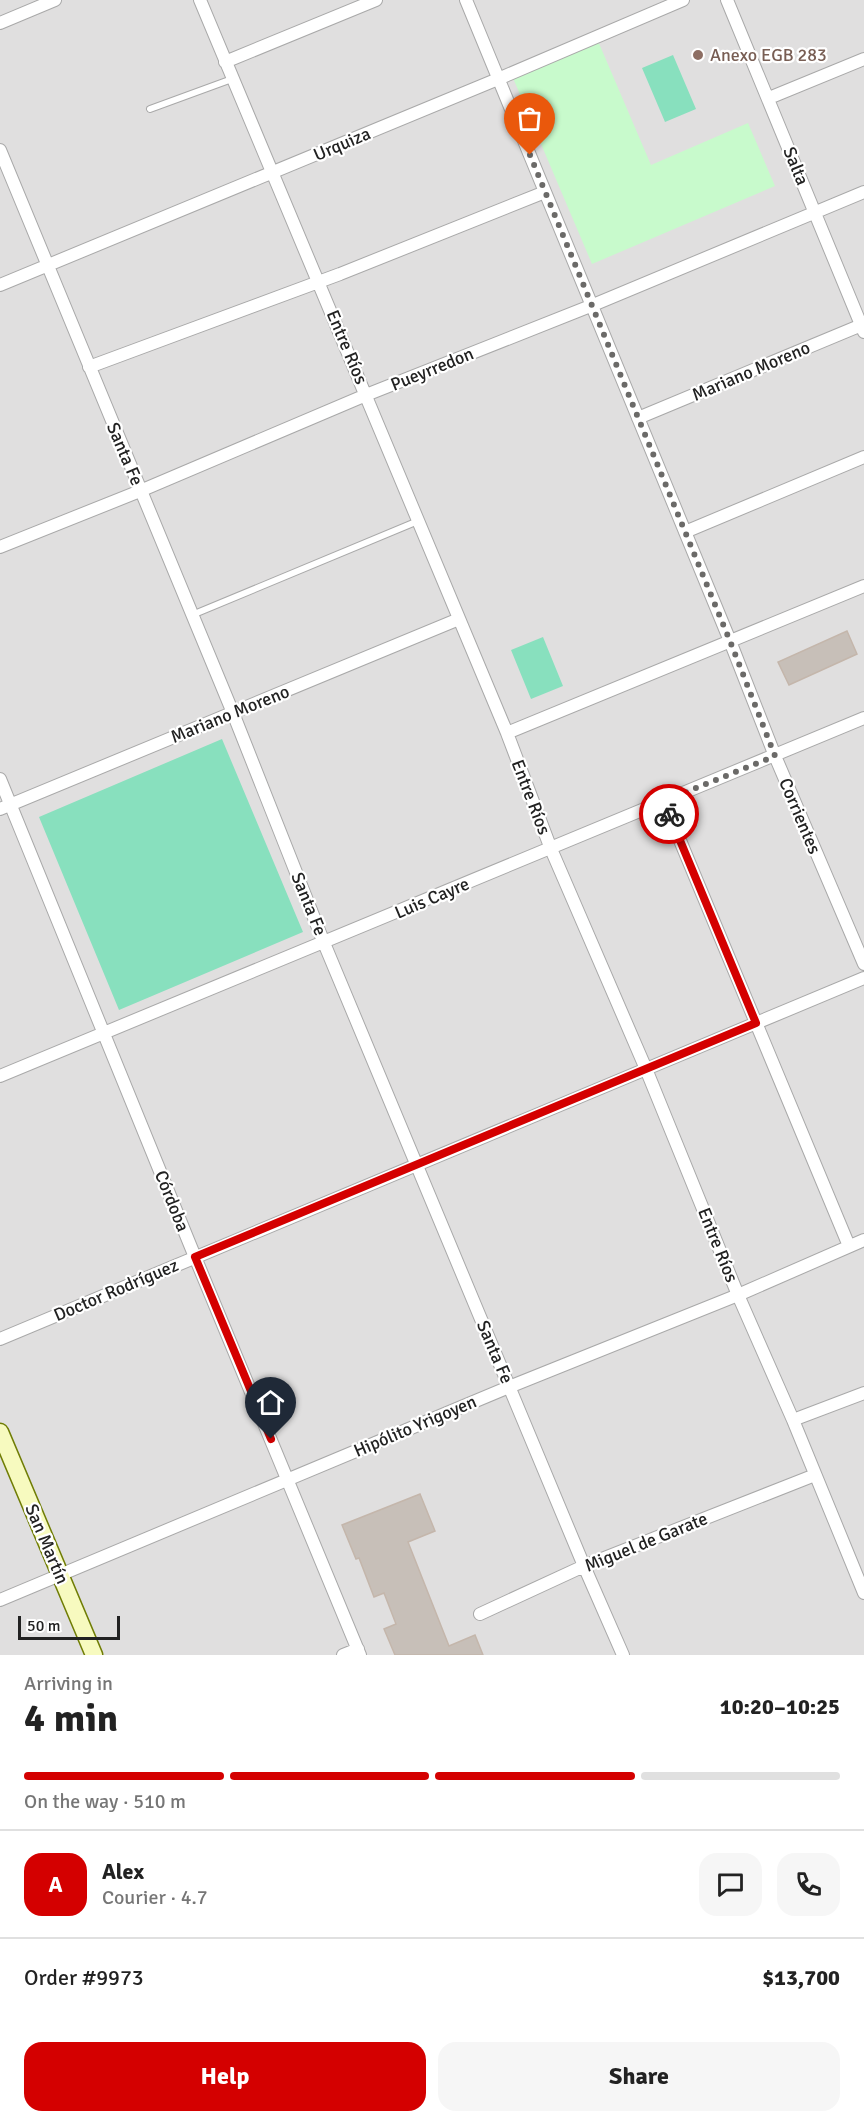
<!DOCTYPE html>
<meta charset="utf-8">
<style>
:root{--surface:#fff;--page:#f6f6f6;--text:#222;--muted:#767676;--line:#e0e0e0;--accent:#d40000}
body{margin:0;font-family:Signika,sans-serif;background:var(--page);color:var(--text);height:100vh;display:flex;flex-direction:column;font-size:22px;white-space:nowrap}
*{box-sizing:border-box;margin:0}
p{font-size:20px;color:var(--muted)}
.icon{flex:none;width:33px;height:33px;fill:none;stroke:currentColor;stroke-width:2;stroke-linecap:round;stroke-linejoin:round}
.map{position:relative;height:1655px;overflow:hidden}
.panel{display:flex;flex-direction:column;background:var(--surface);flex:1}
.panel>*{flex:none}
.scale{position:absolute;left:18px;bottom:15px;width:102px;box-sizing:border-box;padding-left:6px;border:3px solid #222;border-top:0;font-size:16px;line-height:21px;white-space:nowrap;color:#222;-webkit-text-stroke:4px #fff;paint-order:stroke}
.pin{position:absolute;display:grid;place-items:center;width:51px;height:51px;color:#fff;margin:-62px -26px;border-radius:50% 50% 50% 0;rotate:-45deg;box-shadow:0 0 6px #0007}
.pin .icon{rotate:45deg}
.courier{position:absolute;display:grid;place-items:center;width:60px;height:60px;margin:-30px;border:4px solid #d40000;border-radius:50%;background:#fff;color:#222;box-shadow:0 2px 8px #0007}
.headline em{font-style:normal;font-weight:700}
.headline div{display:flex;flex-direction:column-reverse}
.headline{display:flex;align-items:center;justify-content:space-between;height:102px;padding:0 24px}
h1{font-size:39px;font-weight:700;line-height:45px}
.bar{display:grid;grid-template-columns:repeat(4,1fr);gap:9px 6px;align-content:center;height:72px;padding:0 24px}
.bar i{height:8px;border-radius:4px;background:var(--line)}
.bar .current{background:var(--accent)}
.bar p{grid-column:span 4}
.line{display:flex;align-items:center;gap:15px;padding:0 24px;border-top:2px solid var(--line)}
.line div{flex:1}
.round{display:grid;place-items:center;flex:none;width:63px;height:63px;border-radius:18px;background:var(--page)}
.cta{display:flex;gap:12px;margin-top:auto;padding:12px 24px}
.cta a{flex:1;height:69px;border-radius:18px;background:var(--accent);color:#fff;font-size:24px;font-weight:700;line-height:69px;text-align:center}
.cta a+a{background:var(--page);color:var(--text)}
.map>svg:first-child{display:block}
.residential{fill:#e0dfdf}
.park{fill:#c8facc}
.pitch{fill:#88e0be}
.building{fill:#c7bfb8;stroke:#c4b6ab;stroke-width:1.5}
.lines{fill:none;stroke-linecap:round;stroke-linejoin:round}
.lane-casing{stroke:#a9a9a9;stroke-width:8}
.street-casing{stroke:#a9a9a9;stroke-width:14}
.secondary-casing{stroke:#707d05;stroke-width:19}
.lane{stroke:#fff;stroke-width:6}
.street{stroke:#fff;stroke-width:12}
.secondary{stroke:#f7fabf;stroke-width:16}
.done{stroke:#6b6a68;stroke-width:6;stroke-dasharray:0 10.8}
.route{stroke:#d40000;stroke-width:8}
.education-dot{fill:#8d6e63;stroke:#fff;stroke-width:2}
.labels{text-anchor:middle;stroke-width:4.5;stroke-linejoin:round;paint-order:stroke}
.education-label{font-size:18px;fill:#785e54;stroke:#fff;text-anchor:start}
.street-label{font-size:18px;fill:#222;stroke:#fff}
</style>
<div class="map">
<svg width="864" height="1655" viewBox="0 0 864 1655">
<rect width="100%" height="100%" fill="#f2efe9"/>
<!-- residential -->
<path class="residential" d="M 0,0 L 864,0 L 864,1655 L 0,1655 Z"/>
<!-- park -->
<path class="park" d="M 598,41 L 651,165 L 748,123 L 775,186 L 592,264 L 513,78 Z"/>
<!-- pitch -->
<path class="pitch" d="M 673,55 L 696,109 L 665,122 L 642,68 Z
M 543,637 L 563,686 L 531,699 L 511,650 Z
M 222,739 L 303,932 L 119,1010 L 39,817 Z"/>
<!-- building -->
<path class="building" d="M 847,631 L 857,654 L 789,685 L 778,662 Z
M 420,1494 L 435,1531 L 408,1542 L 449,1646 L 475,1635 L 483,1655 L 395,1655 L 384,1629 L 396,1624 L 384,1593 L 374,1597 L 359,1558 L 356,1559 L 342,1525 Z"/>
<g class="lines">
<defs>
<path id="lane" d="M 150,109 L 232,79
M 192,615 L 418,521"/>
<path id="street" d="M 200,0 L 507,733 L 551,849 L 646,1069 L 738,1295 L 793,1420 L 864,1593
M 466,0 L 730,641 L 775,756 L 864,964
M 727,0 L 864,332
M 0,23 L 55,0
M 225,62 L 376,0
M 769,98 L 864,59
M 0,150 L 233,713 L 324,943 L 584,1566 L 623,1655
M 0,285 L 498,79 L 683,0
M 89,367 L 340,274 L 545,192
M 638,418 L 864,324
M 685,532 L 864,457
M 0,547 L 140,491 L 366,395 L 593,305 L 864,192
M 507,733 L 864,586
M 0,779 L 195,1257 L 360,1655
M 664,802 L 849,1246
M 0,809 L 459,619
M 0,1076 L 864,718
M 0,1339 L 864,978
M 793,1420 L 864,1393
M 0,1600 L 509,1387 L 738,1295 L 864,1240
M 480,1614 L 584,1566 L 815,1475
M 343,1655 L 358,1649"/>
<path id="secondary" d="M 0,1432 L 94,1655"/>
</defs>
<!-- lane casing -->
<use href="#lane" class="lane-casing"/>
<!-- street casing -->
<use href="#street" class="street-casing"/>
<!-- secondary casing -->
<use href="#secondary" class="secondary-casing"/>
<!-- lane -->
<use href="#lane" class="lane"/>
<!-- street -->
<use href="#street" class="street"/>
<!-- secondary -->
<use href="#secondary" class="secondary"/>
</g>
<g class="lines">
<!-- done -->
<path class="done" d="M 530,155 L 730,641 L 775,756 L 664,801 L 669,814"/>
<!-- route -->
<path class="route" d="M 271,1439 L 195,1257 L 756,1023 L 669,814"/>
</g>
<!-- markers -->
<circle class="education-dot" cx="698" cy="55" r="6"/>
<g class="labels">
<!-- education labels -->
<g class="education-label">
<text x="710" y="61">Anexo EGB 283</text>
</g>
<!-- street labels -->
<g class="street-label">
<text transform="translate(342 144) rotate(-23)" y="6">Urquiza</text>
<text transform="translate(796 166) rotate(68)" y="6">Salta</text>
<text transform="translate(347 347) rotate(67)" y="6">Entre Ríos</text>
<text transform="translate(432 369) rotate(-22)" y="6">Pueyrredon</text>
<text transform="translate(751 371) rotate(-23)" y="6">Mariano Moreno</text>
<text transform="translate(125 454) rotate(67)" y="6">Santa Fe</text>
<text transform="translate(230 714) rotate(-22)" y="6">Mariano Moreno</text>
<text transform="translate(531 797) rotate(69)" y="6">Entre Ríos</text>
<text transform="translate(800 816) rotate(67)" y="6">Corrientes</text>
<text transform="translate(432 898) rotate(-23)" y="6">Luis Cayre</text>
<text transform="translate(309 904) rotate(68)" y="6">Santa Fe</text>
<text transform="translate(172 1201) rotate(68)" y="6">Córdoba</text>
<text transform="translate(718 1245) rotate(68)" y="6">Entre Ríos</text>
<text transform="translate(116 1290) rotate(-23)" y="6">Doctor Rodríguez</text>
<text transform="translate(495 1352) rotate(67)" y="6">Santa Fe</text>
<text transform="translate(415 1426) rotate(-23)" y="6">Hipólito Yrigoyen</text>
<text transform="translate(646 1542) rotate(-22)" y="6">Miguel de Garate</text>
<text transform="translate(47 1544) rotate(67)" y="6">San Martín</text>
</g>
</g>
</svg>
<div class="scale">50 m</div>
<div class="pin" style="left:530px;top:155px;background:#ea580c"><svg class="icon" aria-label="bag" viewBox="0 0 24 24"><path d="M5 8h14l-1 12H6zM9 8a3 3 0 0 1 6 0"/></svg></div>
<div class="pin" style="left:271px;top:1439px;background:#1f2937"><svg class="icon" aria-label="home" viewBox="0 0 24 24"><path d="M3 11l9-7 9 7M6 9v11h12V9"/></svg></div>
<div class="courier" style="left:669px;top:814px"><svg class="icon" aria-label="bike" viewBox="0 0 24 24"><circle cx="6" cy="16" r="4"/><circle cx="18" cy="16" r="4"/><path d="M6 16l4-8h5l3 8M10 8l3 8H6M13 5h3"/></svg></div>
</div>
<section class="panel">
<div class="headline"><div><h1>4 min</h1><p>Arriving in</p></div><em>10:20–10:25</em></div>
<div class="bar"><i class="current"></i><i class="current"></i><i class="current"></i><i></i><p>On the way · 510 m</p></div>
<div class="line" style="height:108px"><b class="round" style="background:var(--accent);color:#fff">A</b><div><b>Alex</b><p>Courier · 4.7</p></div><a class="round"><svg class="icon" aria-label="chat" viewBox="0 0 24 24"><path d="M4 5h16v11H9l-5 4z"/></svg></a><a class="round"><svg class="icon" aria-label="phone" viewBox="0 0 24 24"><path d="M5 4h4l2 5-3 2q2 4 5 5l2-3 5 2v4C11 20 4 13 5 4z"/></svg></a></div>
<div class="line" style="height:78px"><div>Order #9973</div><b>$13,700</b></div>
<div class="cta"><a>Help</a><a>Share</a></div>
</section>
